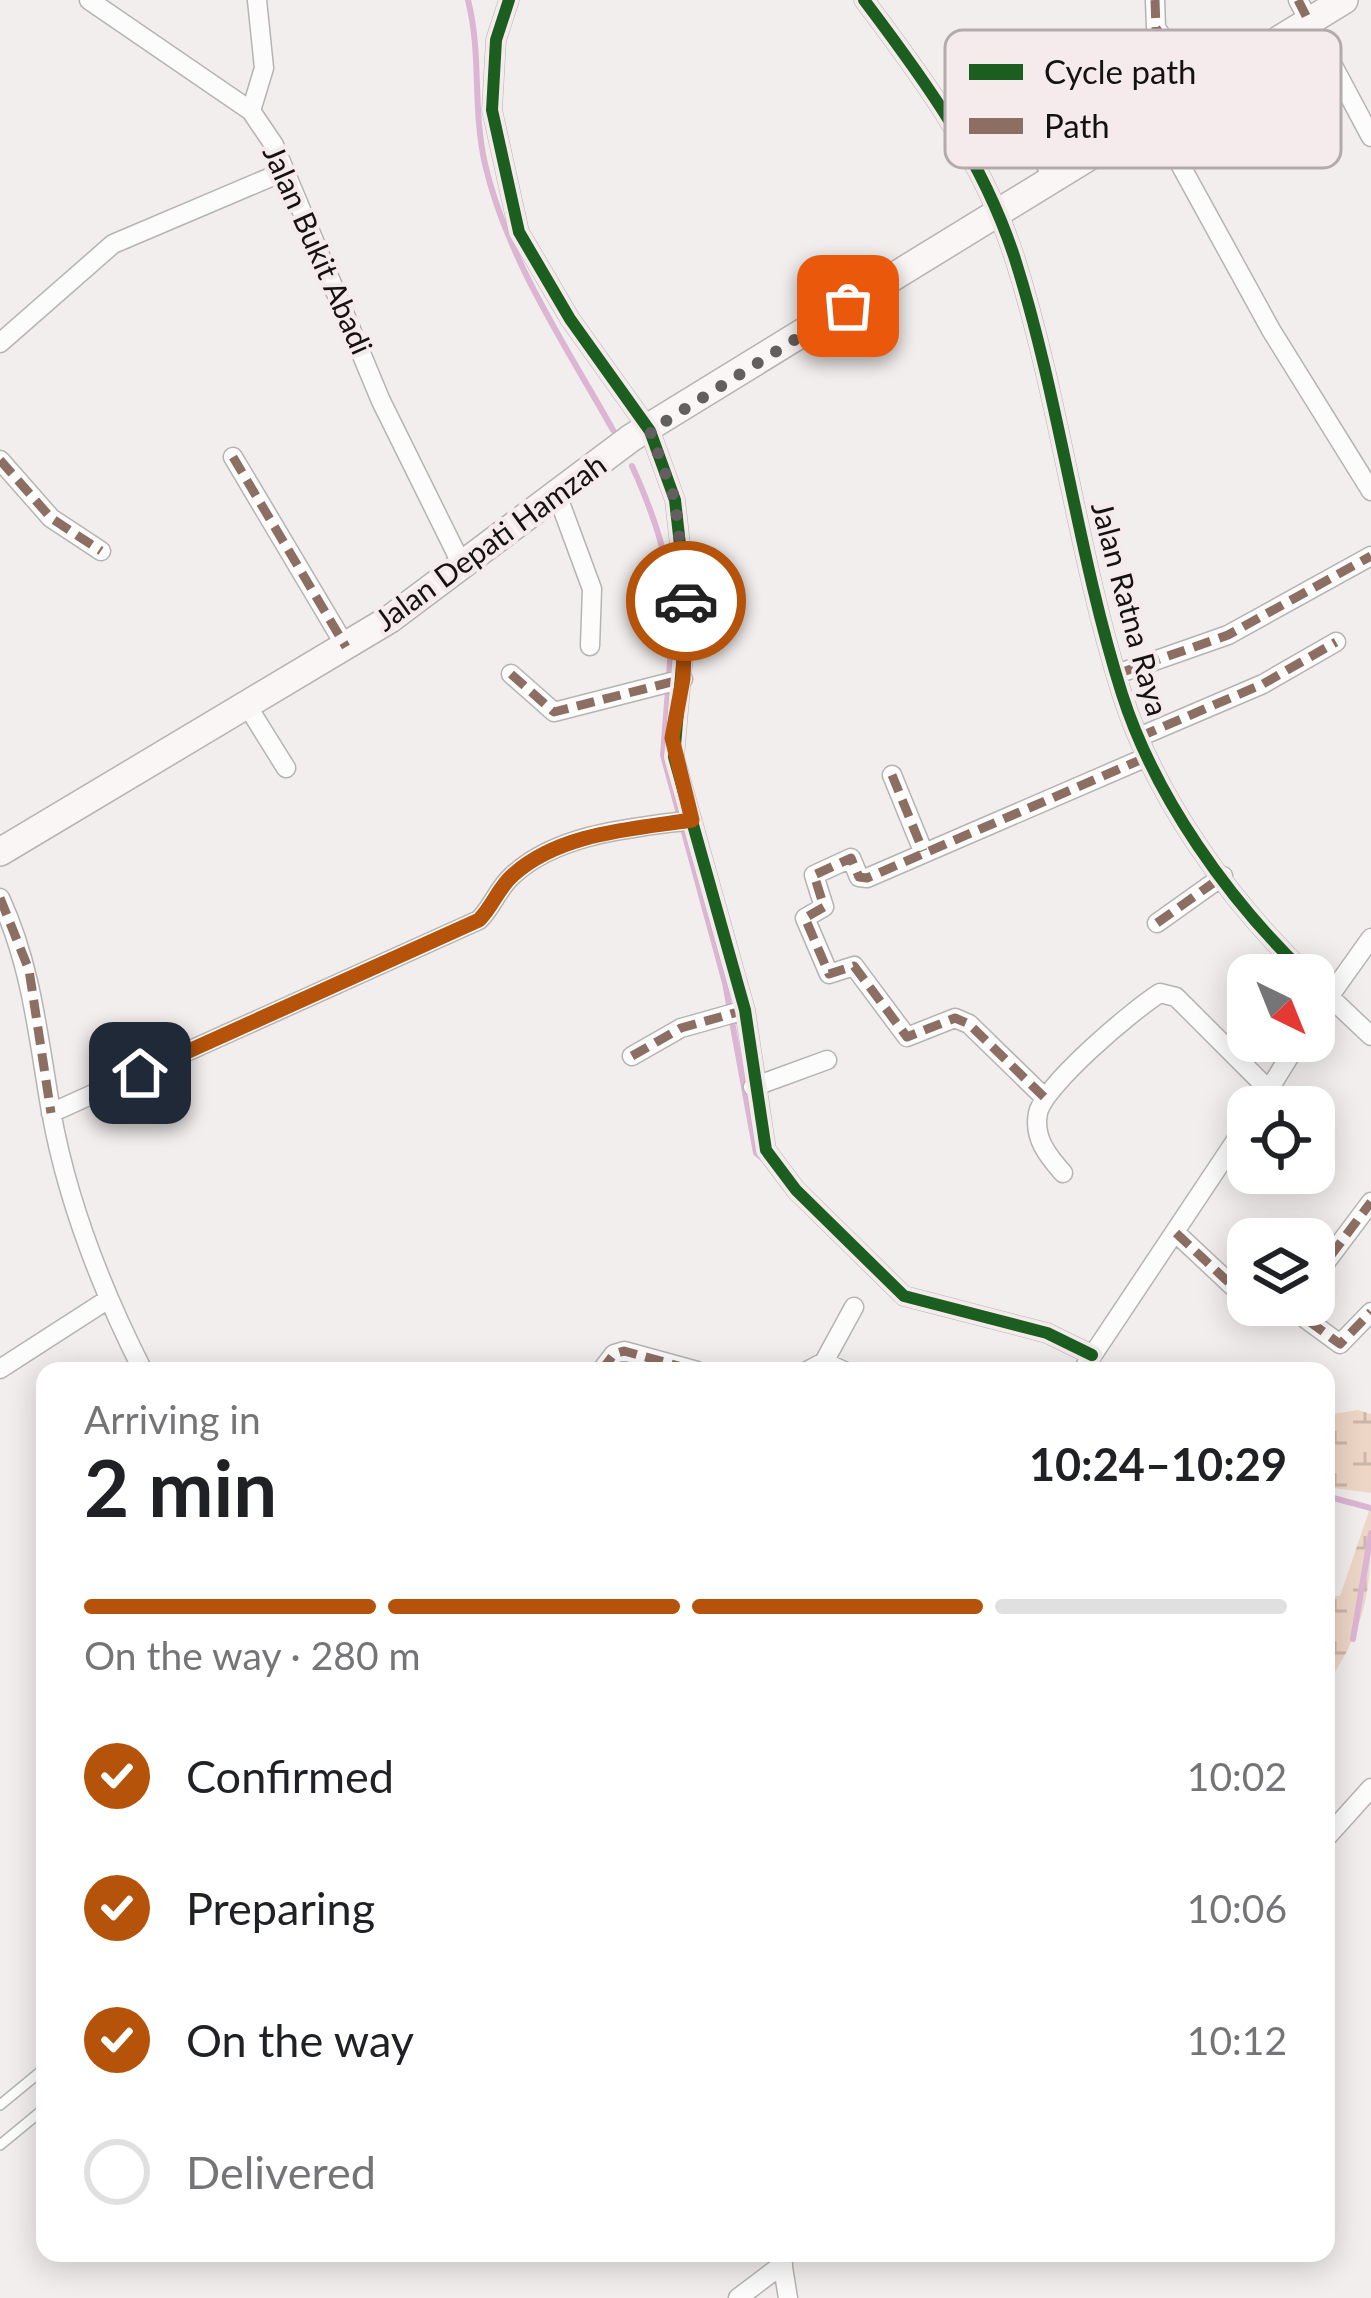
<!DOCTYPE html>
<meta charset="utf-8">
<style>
:root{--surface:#fff;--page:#f6f6f6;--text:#202124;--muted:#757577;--line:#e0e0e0;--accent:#b45309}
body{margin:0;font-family:Lato,sans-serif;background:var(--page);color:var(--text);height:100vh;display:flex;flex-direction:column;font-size:45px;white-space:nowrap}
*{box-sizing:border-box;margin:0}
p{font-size:39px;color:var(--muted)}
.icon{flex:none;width:66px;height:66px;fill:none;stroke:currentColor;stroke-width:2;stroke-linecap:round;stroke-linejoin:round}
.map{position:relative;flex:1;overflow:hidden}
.panel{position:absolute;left:36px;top:1362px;width:1299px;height:900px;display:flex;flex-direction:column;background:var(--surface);border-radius:24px;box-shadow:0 6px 30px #0003}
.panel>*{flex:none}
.needle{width:78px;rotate:137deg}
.tools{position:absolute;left:1227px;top:954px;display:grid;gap:24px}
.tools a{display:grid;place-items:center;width:108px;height:108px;border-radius:24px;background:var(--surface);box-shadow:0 6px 30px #0003;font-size:60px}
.pin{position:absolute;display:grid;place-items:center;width:102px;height:102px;color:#fff;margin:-51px;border-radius:24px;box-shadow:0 6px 18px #0006}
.courier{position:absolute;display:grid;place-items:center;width:120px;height:120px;margin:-60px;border:9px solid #b45309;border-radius:50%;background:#fff;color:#222;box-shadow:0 3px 15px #0007}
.summary em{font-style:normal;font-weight:700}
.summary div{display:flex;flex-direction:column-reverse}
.summary{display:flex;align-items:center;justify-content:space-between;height:204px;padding:0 48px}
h1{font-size:78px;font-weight:700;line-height:90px}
.bar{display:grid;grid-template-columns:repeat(4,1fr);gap:18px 12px;align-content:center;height:144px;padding:0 48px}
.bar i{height:15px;border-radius:9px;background:var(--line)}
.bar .current{background:var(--accent)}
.bar p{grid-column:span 4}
ol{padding:0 48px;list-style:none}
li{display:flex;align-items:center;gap:36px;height:132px}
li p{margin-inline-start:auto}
li .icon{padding:12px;border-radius:50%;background:var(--accent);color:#fff;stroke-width:4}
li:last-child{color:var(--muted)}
li i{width:66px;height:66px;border:6px solid var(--line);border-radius:50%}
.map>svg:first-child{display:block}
.wetland{fill:url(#wetland-marsh)}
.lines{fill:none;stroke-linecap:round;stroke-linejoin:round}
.stream{stroke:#ddb5d4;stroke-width:6}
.service-casing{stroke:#b6b3b3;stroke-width:12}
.minor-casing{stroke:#b6b3b3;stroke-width:21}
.secondary-casing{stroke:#b6b3b3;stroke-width:30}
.service{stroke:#fdfcfc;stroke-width:9}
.minor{stroke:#fdfcfc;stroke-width:18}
.secondary{stroke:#faf6f6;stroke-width:27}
.quiet{stroke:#8d6e63;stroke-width:9;stroke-dasharray:18 9;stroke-linecap:butt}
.cycleway-casing{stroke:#f6ebec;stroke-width:20}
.cycleway{stroke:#1b5e20;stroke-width:12}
.done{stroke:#635f5f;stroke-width:12;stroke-dasharray:0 21.6}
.route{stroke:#b45309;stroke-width:15}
.labels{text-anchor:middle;stroke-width:9;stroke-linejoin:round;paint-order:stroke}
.street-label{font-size:30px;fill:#151212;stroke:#f6ebec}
.key{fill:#f6ebec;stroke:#b2aaab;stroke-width:3}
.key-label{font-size:33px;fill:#151212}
</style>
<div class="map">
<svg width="1371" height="2298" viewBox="0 0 1371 2298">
<defs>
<pattern id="wetland-marsh" width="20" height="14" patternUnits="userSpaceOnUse" patternTransform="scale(3)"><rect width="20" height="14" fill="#eed6c6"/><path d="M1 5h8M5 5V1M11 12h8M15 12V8" fill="none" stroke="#cbb7a9"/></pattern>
</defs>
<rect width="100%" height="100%" fill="#f3eeee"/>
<!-- wetland -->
<path class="wetland" d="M 1358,1410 L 1371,1414 L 1371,1493 L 1326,1487 L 1326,1415 Z
M 1371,1505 C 1371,1588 1371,1617 1326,1687 L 1326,1595 L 1340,1596 Z"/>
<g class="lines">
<!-- stream -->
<path class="stream" d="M 468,0 C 482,56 472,106 485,164 C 507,259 566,346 613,430
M 632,466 C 668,545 676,589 669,676
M 668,690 L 663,755 L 725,983 L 756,1153 L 762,1158
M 1326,1496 L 1371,1508
M 1353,1639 L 1371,1533"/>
<defs>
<path id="service" d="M 0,2105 L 45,2068
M 0,2145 L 45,2108"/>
<path id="minor" d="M 89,0 L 251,111 L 274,145 L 381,401 L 463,567
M 509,0 L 496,40 L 492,110 L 519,232 L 570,319 L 650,431 L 675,500 L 687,607 L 674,757 L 745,1010 L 766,1150 L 796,1190 L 904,1296 L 1047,1333 L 1092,1355
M 864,0 C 926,82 983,160 1015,259 C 1060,401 1077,552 1122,694 C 1155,797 1229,901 1307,975
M 1155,0 L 1156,28 L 1198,87
M 1298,0 L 1371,137
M 976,48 L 1053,177
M 251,111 L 264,68 L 257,0
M 1153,115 L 1271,330 L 1371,491
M 0,343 L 113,244 L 285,171
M 233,457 L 346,647
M 0,460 L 51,518 L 101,551
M 558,497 L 592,589 L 590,646
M 511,674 L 554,712 L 683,679
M 1117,674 L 1228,635 L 1371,556
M 248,707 L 286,768
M 1139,737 L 1263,684 L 1336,642
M 892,775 L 923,851
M 0,898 C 32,967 38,1037 51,1111 C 67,1201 102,1290 143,1371
M 1157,923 L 1223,876
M 1314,982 L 1371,1036
M 1314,1018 L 1371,938
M 632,1056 L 681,1028 L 745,1010
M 753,1087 L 827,1060
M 1044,1097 L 969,1024 L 955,1018 L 907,1037 L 854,966 L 829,974 L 805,918 L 824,907 L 814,875 L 851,858 L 859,877 L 867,878 L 1147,757
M 1258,1107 L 1299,1041
M 51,1113 L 479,920 C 493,906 498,888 513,875 C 559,833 632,828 692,820
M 1063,1173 C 1048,1156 1033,1138 1038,1113 C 1044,1085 1134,1009 1160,993 L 1176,997 L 1268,1089
M 1176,1233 L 1240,1293 L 1248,1287
M 1314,1278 L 1371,1202
M 1287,1305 L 1340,1344 L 1371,1312
M 824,1362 L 854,1307
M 0,1369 L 107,1300
M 601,1371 L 614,1354 L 624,1351 L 697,1371
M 807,1371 L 824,1362 L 844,1371
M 1082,1371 L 1248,1122
M 1326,1838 L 1371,1788
M 781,2255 L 788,2298
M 738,2298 L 783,2264"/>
<path id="secondary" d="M 0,852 L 390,619 L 631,438 L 1344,0"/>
</defs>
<!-- service casing -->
<use href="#service" class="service-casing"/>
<!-- minor casing -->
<use href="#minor" class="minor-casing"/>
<!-- secondary casing -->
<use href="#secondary" class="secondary-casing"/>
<!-- service -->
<use href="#service" class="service"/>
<!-- minor -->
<use href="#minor" class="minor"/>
<!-- secondary -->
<use href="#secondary" class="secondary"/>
<!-- quiet -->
<path class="quiet" d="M 1155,0 L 1156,28 L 1198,87
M 1298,0 L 1308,20
M 233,457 L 346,647
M 0,460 L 51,518 L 101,551
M 511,674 L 554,712 L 683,679
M 1117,674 L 1228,635 L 1371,556
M 1139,737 L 1263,684 L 1336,642
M 892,775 L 923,851
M 0,898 L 29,970 L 51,1113
M 1157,923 L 1223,876
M 632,1056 L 681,1028 L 745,1010
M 1044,1097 L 969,1024 L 955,1018 L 907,1037 L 854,966 L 829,974 L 805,918 L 824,907 L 814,875 L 851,858 L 859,877 L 867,878 L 1147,757
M 1176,1233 L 1240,1293 L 1248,1287
M 1314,1278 L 1371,1202
M 1287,1305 L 1340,1344 L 1371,1312
M 601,1371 L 614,1354 L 624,1351 L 697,1371"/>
<defs>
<path id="cycleway" d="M 509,0 L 496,40 L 492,110 L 519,232 L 570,319 L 650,431 L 675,500 L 687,607 L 674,757 L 745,1010 L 766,1150 L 796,1190 L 904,1296 L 1047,1333 L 1092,1355
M 864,0 C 926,82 983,160 1015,259 C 1060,401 1077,552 1122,694 C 1155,797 1229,901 1307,975"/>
</defs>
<!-- cycleway casing -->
<use href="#cycleway" class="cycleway-casing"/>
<!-- cycleway -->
<use href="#cycleway" class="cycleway"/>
</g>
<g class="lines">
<!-- done -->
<path class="done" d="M 686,601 L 675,500 L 650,431 L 848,306"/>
<!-- route -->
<path class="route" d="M 140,1073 L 479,920 C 493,906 498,888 513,875 C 559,833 632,829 692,820 L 672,738 L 683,679 L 686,601"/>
</g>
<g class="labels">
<!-- street labels -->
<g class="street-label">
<text transform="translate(317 250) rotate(66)" y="10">Jalan Bukit Abadi</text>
<text transform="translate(491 543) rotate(-36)" y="10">Jalan Depati Hamzah</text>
<text transform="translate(1129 609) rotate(75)" y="10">Jalan Ratna Raya</text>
</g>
</g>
<!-- legend -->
<rect x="945" y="30" width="396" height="138" rx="18" class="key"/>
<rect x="969" y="64" width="54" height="16" fill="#1b5e20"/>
<rect x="969" y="118" width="54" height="16" fill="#8d6e63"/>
<g class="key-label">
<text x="1044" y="84">Cycle path</text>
<text x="1044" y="138">Path</text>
</g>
</svg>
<div class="tools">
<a><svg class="needle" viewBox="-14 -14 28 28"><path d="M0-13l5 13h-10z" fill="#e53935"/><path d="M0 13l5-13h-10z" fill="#757577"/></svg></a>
<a><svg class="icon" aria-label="locate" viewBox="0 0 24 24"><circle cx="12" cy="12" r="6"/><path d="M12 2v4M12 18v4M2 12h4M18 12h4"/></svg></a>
<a><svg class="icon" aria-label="layers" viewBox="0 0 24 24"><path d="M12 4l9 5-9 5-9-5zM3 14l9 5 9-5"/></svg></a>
</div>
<div class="pin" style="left:848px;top:306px;background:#ea580c"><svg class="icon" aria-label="bag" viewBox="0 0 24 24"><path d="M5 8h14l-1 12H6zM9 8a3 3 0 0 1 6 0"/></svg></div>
<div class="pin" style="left:140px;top:1073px;background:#1f2937"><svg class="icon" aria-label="home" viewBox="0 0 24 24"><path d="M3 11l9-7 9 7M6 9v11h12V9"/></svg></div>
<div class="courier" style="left:686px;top:601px"><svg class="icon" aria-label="car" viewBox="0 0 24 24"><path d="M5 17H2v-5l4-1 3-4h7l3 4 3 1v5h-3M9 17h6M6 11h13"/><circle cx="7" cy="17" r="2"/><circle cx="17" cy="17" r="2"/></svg></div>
<section class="panel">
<div class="summary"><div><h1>2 min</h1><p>Arriving in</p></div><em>10:24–10:29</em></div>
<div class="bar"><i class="current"></i><i class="current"></i><i class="current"></i><i></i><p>On the way · 280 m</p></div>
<ol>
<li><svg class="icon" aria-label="check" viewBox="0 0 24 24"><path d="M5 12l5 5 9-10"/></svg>Confirmed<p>10:02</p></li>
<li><svg class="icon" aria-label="check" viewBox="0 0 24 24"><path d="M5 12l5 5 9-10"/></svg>Preparing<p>10:06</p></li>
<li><svg class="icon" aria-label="check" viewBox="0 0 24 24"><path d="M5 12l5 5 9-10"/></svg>On the way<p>10:12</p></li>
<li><i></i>Delivered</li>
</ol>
</section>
</div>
